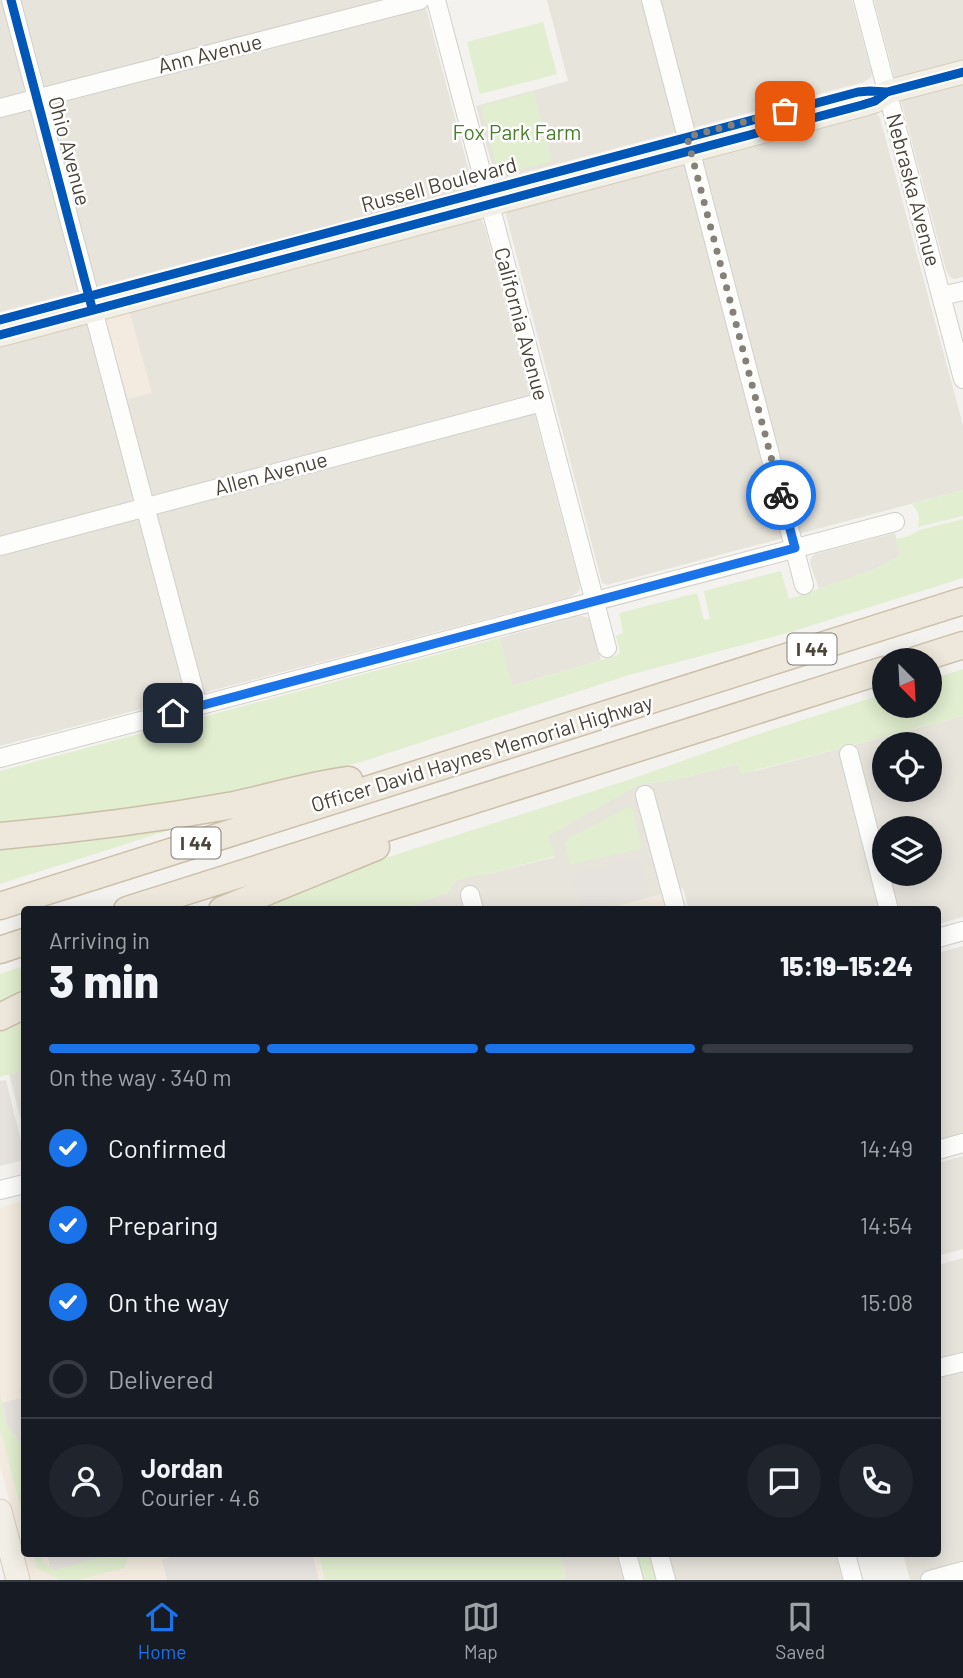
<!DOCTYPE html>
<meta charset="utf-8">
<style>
:root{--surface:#171b24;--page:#20242c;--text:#f1f3f6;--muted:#9ea1a6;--line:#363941;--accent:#1a73e8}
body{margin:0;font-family:Barlow,sans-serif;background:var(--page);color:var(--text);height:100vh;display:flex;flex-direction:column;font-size:26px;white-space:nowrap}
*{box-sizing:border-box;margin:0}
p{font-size:23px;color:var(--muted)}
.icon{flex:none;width:38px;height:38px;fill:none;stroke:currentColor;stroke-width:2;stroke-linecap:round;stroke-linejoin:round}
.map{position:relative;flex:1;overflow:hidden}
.sheet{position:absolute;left:21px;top:906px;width:920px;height:651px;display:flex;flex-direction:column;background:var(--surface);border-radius:7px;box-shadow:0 4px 18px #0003}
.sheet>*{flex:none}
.needle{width:46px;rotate:156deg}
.controls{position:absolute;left:872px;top:648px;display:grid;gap:14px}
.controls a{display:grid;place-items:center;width:70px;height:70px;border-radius:50%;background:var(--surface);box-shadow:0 4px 18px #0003;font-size:35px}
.pin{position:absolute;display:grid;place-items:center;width:60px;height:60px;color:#fff;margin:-30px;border-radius:14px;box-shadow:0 4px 10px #0006}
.courier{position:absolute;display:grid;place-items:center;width:70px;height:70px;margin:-35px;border:5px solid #1a73e8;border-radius:50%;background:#fff;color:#222;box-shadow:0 2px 9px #0007}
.summary em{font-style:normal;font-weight:800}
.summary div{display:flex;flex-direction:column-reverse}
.summary{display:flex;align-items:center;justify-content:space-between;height:119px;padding:0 28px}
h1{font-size:46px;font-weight:800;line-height:52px}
.bar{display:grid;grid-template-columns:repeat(4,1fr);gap:10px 7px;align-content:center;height:84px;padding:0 28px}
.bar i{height:9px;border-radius:5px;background:var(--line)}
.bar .active{background:var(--accent)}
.bar p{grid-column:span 4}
.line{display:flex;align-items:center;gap:18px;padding:0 28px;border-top:2px solid var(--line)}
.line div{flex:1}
.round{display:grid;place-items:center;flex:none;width:74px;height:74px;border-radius:37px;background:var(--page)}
ol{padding:0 28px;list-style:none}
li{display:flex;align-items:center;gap:21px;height:77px}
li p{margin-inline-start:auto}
li .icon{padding:7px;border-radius:50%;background:var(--accent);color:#fff;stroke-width:4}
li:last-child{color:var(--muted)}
li i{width:38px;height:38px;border:4px solid var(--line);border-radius:50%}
.menu{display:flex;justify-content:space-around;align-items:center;height:98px;border-top:2px solid var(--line);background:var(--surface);font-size:19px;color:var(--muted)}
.menu a{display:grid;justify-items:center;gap:4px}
.menu .active{color:var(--accent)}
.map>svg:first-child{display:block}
.residential{fill:#e7e4dc;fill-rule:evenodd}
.commercial{fill:#f3ebdf}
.green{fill:#e1eecf}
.parking{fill:#e6e3df}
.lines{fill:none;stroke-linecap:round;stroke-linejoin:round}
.minor-casing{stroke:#d2d0cb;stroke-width:20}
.major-casing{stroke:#d6cebb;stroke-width:25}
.highway-casing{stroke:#ccbfa9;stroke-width:29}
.minor{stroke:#fdfdfc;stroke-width:18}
.major{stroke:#f2efe6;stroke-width:23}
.highway{stroke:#ede8db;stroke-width:26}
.cycleway-casing{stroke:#fff;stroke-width:13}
.cycleway{stroke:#0057b8;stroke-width:9}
.done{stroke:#868178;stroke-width:7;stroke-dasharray:0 12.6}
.route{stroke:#1a73e8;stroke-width:9}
.labels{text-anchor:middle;stroke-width:5;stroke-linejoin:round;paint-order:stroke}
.shield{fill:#fff;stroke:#817c74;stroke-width:2}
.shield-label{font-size:19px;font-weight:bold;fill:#4b4439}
.street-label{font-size:21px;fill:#4b4439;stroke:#fff}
.park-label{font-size:21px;fill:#4a7f2a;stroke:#fff}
</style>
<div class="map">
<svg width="963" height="1580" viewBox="0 0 963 1580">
<rect width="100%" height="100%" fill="#f4f2ee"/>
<!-- residential -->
<path class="residential" d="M 0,0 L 424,0 L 471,179 L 468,185 L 464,190 L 0,312 Z
M 547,0 L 852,0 L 872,74 L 870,78 L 864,82 L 504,178 L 498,177 L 494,173 L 476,106 L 568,81 Z
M 874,0 L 963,0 L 963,277 L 954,279 L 949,276 L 946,270 Z
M 870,112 L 876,113 L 880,118 L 963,425 L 963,490 L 607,585 L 602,583 L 506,215 L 507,210 Z
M 480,218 L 484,224 L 579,582 L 580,589 L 577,593 L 570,597 L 0,746 L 0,344 L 105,316 L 128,399 L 151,393 L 129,310 Z
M 895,533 L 900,556 L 875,569 L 819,589 L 810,563 L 811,558 L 815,554 Z
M 580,616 L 587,617 L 591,622 L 601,660 L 512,686 L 499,638 Z
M 963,716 L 963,917 L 938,924 L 938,910 L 689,910 L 683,888 L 605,910 L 396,910 L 447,893 L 456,880 L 475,875 L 484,875 L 555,857 L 547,836 L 638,785 L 683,778 L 738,764 L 741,773 L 755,771 ZM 884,744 L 929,744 L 929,789 L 884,789 ZM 884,828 L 929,828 L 929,873 L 884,873 Z
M 963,946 L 963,1133 L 938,1140 L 938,953 Z
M 24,1069 L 24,1132 L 9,1074 Z
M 963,1156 L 963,1249 L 938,1256 L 938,1163 Z
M 963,1258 L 963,1580 L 910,1580 L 903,1554 L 938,1554 L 938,1265 Z
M 560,1554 L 620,1554 L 627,1580 L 556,1580 L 566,1577 Z
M 666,1554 L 836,1554 L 842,1580 L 672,1580 Z"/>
<!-- commercial -->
<path class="commercial" d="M 129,310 L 152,393 L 128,399 L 105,316 Z
M 662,894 L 666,910 L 605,910 Z
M 24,1200 L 24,1554 L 319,1554 L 325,1580 L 30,1580 L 0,1466 L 0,1208 Z"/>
<!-- green -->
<path class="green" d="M 543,22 L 557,74 L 480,94 L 467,42 Z
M 534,92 L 552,161 L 505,173 L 497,169 L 481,106 Z
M 963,490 L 963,516 L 918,527 C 920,518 919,511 912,504 Z
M 963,519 L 963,578 L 784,634 L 629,675 L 367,760 L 293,782 L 89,817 L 0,822 L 0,771 L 499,638 L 513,686 L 618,655 L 620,652 L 616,636 L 623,633 L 619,613 L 697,593 L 704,620 L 710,619 L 704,591 L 781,571 L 789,599 L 875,569 L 900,556 L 896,539 L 909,536 L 919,530 Z
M 963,669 L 963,716 L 741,774 L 737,764 L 683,778 L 638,785 L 548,836 L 555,856 L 484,875 L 475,875 L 456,880 L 447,893 L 396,910 L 237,910 L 299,886 L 631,779 L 753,736 L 884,694 L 884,705 L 929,705 L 929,680 Z
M 632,807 L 642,848 L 570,865 L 565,843 L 569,838 L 626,808 Z
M 168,823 L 170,830 L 0,884 L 0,844 Z
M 24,966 L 24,998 L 0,1011 L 0,974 Z
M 24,1013 L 24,1069 L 0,1077 L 0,1025 Z
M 0,1396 L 8,1427 L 16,1436 L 24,1451 L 24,1521 L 0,1428 Z
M 33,1554 L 40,1554 L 43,1562 L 54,1569 L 109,1555 L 110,1558 L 129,1554 L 124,1568 L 77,1580 L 61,1580 L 37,1568 Z
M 319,1554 L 560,1554 L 566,1577 L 556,1580 L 325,1580 Z
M 634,1554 L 653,1554 L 660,1580 L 641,1580 Z"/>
<!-- parking -->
<path class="parking" d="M 640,858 L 649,894 L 582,910 L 573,875 Z
M 6,1080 L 24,1154 L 24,1160 L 0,1166 L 0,1081 Z
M 24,1387 L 24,1451 L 16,1436 L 8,1427 L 2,1403 L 21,1398 L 19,1388 Z
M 47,1554 L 112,1554 L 54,1570 L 50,1566 Z
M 172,1554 L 312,1554 L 319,1580 L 167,1580 L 162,1560 L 172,1557 Z"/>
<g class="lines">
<defs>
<path id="minor" d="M 11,0 L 198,706
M 436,0 L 607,648
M 651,0 L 804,585
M 863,0 L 963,379
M 0,108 L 420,0
M 941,296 L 963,291
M 0,546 L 542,402
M 849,754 L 889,910
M 0,758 L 895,522
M 645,795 L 676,910
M 470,895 L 474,910
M 938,938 L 963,931
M 938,1150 L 963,1143
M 0,1190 L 24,1184
M 938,1368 L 963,1362
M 627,1554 L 634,1580
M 659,1554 L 666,1580
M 846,1554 L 853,1580
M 930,1580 L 963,1571"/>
<path id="major" d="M 0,335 L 862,105 L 875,101 L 887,92 L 963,72
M 0,1511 L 18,1580"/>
<path id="highway" d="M 916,660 L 963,645
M 0,836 C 79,829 156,819 234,805 C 272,797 310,785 349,780
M 0,906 L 963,601
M 127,910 L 884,670
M 222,910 L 376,847
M 0,950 L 24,942
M 0,1017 L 24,1005"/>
</defs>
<!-- minor casing -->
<use href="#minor" class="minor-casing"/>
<!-- major casing -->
<use href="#major" class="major-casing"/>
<!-- highway casing -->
<use href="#highway" class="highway-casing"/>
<!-- minor -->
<use href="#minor" class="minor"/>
<!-- major -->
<use href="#major" class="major"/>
<!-- highway -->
<use href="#highway" class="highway"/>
<defs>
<path id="cycleway" d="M 11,0 L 92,308
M 0,320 L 858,92 L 870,91 L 887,92
M 0,335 L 862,105 L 875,101 L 887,92 L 963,72"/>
</defs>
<!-- cycleway casing -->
<use href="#cycleway" class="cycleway-casing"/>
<!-- cycleway -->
<use href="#cycleway" class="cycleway"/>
</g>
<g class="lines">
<!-- done -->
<path class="done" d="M 781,495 L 687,137 L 785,111"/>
<!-- route -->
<path class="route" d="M 173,713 L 795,548 L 781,495"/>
</g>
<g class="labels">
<!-- shield labels -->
<g class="shield">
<rect x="787.5" y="633.5" width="49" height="31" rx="5"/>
<rect x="171.5" y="827.5" width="49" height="31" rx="5"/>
</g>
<g class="shield-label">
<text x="812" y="656">I 44</text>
<text x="196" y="850">I 44</text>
</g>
<!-- street labels -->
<g class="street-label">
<text transform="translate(210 54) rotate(-14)" y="7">Ann Avenue</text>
<text transform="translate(69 151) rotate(75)" y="7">Ohio Avenue</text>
<text transform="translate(439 185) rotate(-15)" y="7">Russell Boulevard</text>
<text transform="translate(913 190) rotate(75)" y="7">Nebraska Avenue</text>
<text transform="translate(521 324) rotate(75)" y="7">California Avenue</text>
<text transform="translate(271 474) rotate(-15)" y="7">Allen Avenue</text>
<text transform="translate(482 754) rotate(-17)" y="7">Officer David Haynes Memorial Highway</text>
</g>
<!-- park labels -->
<g class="park-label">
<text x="517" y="140">Fox Park Farm</text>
</g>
</g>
</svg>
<div class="controls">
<a><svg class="needle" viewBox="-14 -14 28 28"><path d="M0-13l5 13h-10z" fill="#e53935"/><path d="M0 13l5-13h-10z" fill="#9ea1a6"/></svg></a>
<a><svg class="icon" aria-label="locate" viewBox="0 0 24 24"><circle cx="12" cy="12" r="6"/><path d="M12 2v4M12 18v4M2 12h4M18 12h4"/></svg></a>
<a><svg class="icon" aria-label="layers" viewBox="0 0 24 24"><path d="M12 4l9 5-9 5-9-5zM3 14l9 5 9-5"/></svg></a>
</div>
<div class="pin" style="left:785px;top:111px;background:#ea580c"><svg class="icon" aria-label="bag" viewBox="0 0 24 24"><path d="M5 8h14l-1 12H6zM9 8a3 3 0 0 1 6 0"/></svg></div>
<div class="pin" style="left:173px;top:713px;background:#1f2937"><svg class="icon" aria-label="home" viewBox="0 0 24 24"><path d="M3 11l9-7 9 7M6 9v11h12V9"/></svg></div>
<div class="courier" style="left:781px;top:495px"><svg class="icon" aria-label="bike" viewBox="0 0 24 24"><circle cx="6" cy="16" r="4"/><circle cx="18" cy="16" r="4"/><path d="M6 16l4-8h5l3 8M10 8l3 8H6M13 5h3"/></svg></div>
<section class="sheet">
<div class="summary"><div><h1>3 min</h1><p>Arriving in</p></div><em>15:19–15:24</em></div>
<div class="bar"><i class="active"></i><i class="active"></i><i class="active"></i><i></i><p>On the way · 340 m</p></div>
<ol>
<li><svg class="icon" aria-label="check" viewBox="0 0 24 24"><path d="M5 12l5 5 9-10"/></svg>Confirmed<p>14:49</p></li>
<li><svg class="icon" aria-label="check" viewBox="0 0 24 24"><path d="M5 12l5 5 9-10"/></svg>Preparing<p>14:54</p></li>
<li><svg class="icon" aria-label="check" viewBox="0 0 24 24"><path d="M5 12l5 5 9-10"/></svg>On the way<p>15:08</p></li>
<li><i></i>Delivered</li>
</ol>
<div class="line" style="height:126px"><a class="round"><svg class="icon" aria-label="person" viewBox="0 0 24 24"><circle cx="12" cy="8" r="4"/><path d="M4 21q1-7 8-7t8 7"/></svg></a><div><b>Jordan</b><p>Courier · 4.6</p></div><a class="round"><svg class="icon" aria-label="chat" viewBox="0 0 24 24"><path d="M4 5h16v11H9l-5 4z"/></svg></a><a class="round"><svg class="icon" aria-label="phone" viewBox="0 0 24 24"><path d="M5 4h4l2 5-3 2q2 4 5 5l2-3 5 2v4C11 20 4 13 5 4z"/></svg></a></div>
</section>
</div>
<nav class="menu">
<a class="active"><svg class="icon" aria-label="home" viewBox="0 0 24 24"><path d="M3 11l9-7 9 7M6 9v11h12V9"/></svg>Home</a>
<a><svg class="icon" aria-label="map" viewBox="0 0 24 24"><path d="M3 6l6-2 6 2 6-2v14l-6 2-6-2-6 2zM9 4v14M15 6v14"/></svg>Map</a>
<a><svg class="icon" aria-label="saved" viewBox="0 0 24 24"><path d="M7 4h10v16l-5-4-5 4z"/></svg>Saved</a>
</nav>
